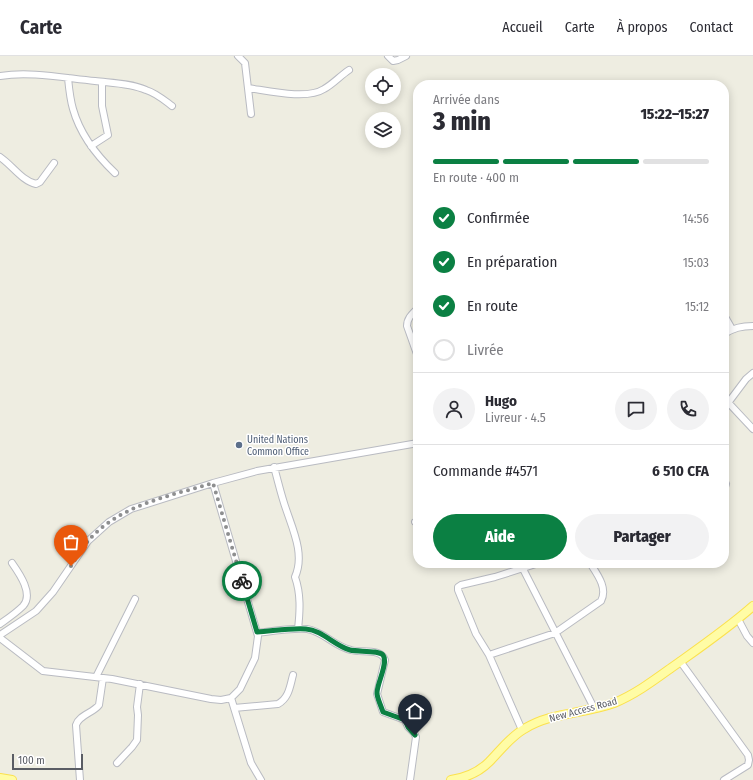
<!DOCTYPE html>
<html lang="fr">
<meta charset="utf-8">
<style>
:root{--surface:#fff;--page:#f2f2f3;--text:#2b2b33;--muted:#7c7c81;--line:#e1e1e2;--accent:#0b8043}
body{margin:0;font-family:"Fira Sans Condensed",sans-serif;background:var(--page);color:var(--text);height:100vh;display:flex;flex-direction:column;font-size:15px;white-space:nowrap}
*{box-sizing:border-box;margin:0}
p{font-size:13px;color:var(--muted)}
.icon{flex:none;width:22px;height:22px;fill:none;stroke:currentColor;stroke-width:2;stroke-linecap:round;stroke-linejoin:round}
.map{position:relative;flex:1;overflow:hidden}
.drawer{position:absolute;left:413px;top:24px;width:316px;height:488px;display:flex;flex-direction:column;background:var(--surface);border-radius:16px;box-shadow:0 2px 10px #0003}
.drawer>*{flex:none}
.buttons{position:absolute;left:365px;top:12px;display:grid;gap:8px}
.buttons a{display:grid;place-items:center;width:36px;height:36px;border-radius:50%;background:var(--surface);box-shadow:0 2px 10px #0003;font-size:20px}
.scale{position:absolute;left:12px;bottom:10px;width:71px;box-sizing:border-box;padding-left:4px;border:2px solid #5a5d64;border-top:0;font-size:11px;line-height:14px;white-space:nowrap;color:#5a5d64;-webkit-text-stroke:3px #fff;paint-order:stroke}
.pin{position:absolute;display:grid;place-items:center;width:34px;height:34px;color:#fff;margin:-41px -17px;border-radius:50% 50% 50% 0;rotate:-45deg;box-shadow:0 0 4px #0007}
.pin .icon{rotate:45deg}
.courier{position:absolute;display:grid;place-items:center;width:40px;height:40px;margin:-20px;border:3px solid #0b8043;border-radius:50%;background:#fff;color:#222;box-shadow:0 1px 5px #0007}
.overview em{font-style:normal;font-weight:800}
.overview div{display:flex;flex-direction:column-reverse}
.overview{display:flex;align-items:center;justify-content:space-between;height:68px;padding:0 20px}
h1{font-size:26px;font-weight:800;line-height:30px}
.bar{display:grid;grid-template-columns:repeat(4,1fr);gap:6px 4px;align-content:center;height:48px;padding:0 20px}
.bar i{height:5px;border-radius:3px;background:var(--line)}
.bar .active{background:var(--accent)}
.bar p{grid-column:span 4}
.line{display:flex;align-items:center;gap:10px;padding:0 20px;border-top:1px solid var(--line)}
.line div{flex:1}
.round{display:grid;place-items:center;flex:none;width:42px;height:42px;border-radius:21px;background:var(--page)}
ol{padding:0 20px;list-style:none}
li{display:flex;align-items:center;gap:12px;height:44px}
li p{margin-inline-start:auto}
li .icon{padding:4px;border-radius:50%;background:var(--accent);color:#fff;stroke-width:4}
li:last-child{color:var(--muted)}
li i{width:22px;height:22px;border:2px solid var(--line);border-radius:50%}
.cta{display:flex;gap:8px;margin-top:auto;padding:8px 20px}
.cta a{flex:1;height:46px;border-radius:24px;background:var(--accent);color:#fff;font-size:16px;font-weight:800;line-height:46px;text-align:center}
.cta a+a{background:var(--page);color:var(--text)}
header{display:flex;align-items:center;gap:24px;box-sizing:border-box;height:56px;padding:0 20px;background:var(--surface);border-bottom:1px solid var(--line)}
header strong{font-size:19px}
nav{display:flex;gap:22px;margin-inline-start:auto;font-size:14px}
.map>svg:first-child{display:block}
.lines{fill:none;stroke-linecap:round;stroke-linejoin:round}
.minor-casing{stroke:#b9bbc2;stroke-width:8}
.major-casing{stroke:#fbe14e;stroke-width:10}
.minor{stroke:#fff;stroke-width:6}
.major{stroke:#fffca5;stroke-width:8}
.done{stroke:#8e8f90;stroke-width:4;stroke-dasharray:0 7.2}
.route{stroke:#0b8043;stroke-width:5}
.service-dot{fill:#5c6f8a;stroke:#fff;stroke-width:1.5}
.labels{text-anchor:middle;stroke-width:3;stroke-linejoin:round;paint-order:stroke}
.service-label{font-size:10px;fill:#4e5e75;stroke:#fff;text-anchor:start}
.street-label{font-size:10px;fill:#5a5d64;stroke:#fff}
</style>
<header>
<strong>Carte</strong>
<nav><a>Accueil</a><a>Carte</a><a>À propos</a><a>Contact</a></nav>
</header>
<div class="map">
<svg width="753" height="724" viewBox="0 0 753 724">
<rect width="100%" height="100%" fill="#eeede1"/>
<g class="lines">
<defs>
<path id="minor" d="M 238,0 L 245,7 L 251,58
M 388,0 L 393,5 L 398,4 L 406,0
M 0,20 C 30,15 64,22 95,25 C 111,27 130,27 146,34 C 156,37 164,44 172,50
M 68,22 C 69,32 70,43 73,53 C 80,78 96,99 115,117
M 248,32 C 269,35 307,44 324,33 C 333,28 340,20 349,14
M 91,90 L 108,79 L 102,50 L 102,26
M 0,101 C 12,109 22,125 36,128 L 40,126 L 54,107
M 418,252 C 412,258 407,262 407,270 L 418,301
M 724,259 L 732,273
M 724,278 C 734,272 741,270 753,270
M 724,342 L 753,373
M 728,347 L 746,323 L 753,317
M 274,411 C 278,425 281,439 286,453 C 293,474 305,499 295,521 C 301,538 300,555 298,573
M 724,434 L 726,428
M 415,466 L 418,465
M 520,507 L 594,652
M 738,563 L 747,580 L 753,587
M 0,568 C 7,563 16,557 23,550 C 34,538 19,517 12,507
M 257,577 C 273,575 291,572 307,573 C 323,575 335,591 351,594 C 362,597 381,592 385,604 L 377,638 L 383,656 L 405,664 L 408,671 L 414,677 L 416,681 L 410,724
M 0,579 L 36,555 L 53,536 L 88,485 L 109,466 L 131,453 L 213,427 L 257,415 L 418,387
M 0,582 L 43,615 L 112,623 L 211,643 L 221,644 L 231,642 L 240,633 L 255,602 L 258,580 L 213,427
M 489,599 L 555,577 L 601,545 C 608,532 597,518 590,507
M 680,605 L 748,699 L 749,704 L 748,709 L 724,724
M 96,621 L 135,543
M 231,642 L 251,707 L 261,724
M 234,652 L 278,648 C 289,642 290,630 293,619
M 522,674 L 489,599 L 476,578 L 458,534 L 458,531 L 461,529 L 495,521 L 539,507
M 117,707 L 132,691 L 137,684 L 138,659 L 137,651 L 140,628
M 80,724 L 76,669 C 79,659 93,657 99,649 L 103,622"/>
<path id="major" d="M 0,722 L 12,724
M 451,724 C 464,722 479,716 489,706 C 500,695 510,681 524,673 C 551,656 584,658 614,647 C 634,639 653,625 671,612 C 699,592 727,573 753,550"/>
</defs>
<!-- minor casing -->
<use href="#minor" class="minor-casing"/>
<!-- major casing -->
<use href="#major" class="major-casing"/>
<!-- minor -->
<use href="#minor" class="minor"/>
<!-- major -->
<use href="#major" class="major"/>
</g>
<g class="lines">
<!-- done -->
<path class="done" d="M 71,510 C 76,502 82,492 88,485 C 119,449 170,440 213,427 L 242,525"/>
<!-- route -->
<path class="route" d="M 242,525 L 257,576 C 273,575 290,572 306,573 C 322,574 335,590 350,594 C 358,596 379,594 383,599 C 389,607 376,629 377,638 C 378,644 381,650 383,656 L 405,664 L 408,671 L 415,679"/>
</g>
<!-- markers -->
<circle class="service-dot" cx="239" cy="389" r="4"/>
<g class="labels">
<!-- service labels -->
<g class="service-label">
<text x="247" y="387">United Nations<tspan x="247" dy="12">Common Office</tspan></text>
</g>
<!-- street labels -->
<g class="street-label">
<text transform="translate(583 653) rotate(-15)" y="4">New Access Road</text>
</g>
</g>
</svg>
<div class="buttons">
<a><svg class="icon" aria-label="locate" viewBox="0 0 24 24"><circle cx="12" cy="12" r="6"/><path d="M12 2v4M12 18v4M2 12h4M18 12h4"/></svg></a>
<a><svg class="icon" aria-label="layers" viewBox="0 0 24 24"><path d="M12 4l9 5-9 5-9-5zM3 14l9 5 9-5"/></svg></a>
</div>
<div class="scale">100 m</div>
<div class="pin" style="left:71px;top:510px;background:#ea580c"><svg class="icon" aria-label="bag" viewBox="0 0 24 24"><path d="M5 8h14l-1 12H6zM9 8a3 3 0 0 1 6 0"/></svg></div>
<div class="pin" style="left:415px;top:679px;background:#1f2937"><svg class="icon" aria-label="home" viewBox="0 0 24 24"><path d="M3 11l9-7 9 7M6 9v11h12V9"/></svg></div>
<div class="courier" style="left:242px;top:525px"><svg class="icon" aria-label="bike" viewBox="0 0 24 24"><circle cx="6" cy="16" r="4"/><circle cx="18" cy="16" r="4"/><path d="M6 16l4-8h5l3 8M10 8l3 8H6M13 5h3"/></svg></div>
<section class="drawer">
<div class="overview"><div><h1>3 min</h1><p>Arrivée dans</p></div><em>15:22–15:27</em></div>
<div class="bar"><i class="active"></i><i class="active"></i><i class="active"></i><i></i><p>En route · 400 m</p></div>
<ol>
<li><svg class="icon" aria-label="check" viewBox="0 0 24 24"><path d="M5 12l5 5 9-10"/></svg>Confirmée<p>14:56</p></li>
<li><svg class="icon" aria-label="check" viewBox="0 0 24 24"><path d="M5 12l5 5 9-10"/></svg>En préparation<p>15:03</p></li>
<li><svg class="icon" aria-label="check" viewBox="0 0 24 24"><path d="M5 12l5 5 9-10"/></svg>En route<p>15:12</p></li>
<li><i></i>Livrée</li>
</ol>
<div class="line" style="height:72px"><a class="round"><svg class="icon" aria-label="person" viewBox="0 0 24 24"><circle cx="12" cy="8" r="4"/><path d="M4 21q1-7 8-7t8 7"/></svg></a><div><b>Hugo</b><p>Livreur · 4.5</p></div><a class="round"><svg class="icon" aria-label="chat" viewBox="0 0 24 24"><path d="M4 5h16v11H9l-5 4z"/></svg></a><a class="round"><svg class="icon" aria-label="phone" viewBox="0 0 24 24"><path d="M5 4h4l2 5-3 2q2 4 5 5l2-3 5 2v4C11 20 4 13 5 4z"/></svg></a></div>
<div class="line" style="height:52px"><div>Commande #4571</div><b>6 510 CFA</b></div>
<div class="cta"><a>Aide</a><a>Partager</a></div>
</section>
</div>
